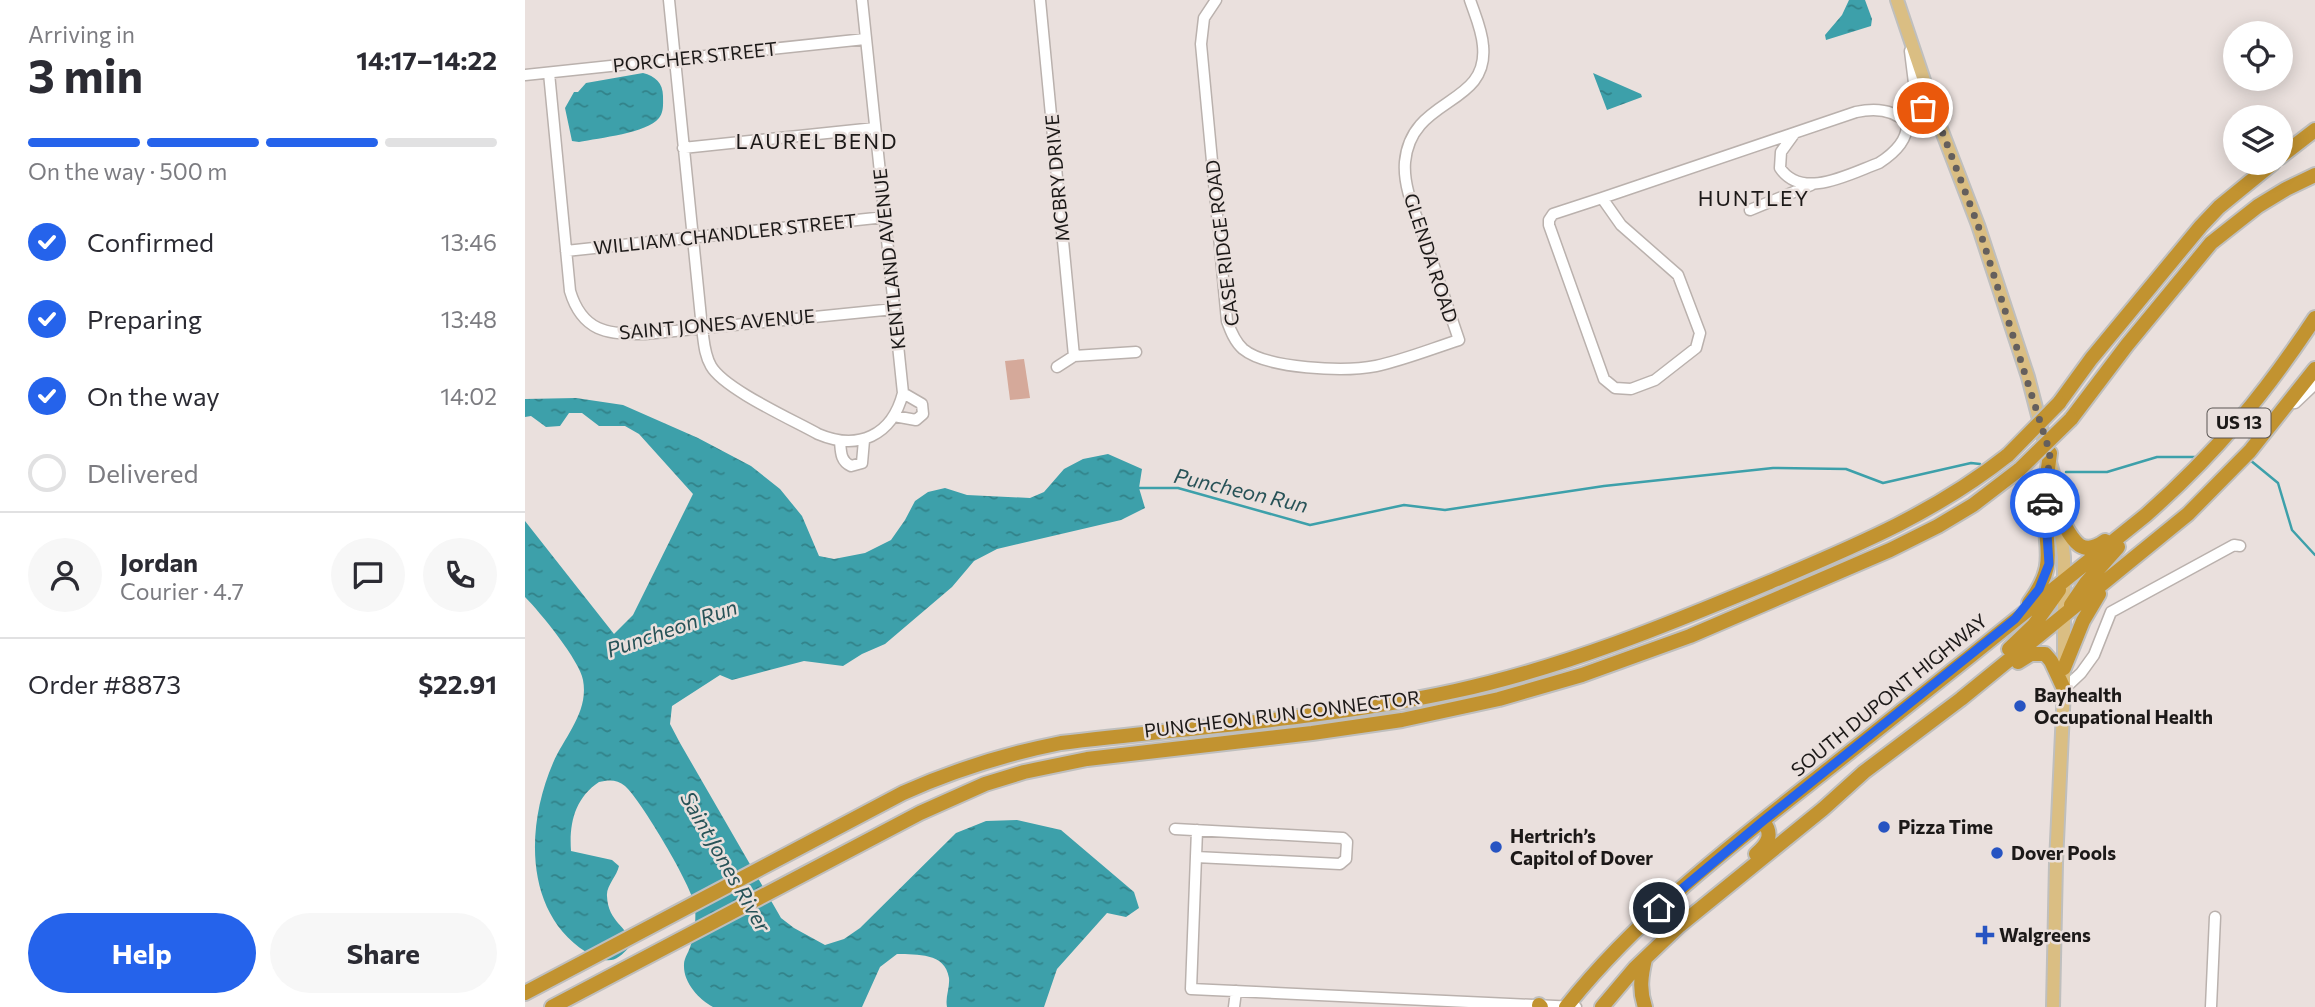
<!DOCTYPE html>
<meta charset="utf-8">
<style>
:root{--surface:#fff;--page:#f7f7f7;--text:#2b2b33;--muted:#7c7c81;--line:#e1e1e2;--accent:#2563eb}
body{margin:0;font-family:Commissioner,sans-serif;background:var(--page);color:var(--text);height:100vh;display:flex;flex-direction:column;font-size:26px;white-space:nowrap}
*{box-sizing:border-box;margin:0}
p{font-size:23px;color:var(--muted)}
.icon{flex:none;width:38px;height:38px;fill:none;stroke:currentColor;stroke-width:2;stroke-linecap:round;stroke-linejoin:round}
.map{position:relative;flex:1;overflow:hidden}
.drawer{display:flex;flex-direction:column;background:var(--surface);width:525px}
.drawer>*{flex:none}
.fabs{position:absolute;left:1698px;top:21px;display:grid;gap:14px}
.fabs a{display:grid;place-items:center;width:70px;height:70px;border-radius:50%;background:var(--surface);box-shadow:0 4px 18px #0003;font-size:35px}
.pin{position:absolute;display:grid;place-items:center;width:60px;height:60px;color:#fff;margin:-30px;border:4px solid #fff;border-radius:50%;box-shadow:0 2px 7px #0007}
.courier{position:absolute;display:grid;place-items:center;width:70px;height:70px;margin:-35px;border:5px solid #2563eb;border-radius:50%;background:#fff;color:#222;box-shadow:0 2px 9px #0007}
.summary em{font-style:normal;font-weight:700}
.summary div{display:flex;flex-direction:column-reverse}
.summary{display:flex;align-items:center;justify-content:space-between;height:119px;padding:0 28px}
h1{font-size:46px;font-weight:700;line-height:52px}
.bar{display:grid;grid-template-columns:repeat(4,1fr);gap:10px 7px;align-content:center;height:84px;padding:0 28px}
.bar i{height:9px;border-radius:5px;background:var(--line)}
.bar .selected{background:var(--accent)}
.bar p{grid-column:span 4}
.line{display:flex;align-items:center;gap:18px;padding:0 28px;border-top:2px solid var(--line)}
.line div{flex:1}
.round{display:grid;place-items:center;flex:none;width:74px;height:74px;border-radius:37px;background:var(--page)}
ol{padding:0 28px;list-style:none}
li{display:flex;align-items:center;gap:21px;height:77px}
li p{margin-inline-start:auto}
li .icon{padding:7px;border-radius:50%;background:var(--accent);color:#fff;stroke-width:4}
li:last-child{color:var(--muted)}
li i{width:38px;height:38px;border:4px solid var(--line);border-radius:50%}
.primary-button{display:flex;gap:14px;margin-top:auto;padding:14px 28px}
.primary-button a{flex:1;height:80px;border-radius:42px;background:var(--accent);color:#fff;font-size:28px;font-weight:700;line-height:80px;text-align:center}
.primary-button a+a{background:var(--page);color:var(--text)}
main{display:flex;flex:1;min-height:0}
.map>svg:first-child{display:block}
.pitch{fill:#d5a99a}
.water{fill:url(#water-ripples)}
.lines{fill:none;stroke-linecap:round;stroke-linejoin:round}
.stream{stroke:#3da0aa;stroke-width:2.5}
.minor-casing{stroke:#bab1ad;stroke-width:13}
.major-casing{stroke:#bfbfbe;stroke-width:16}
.highway-casing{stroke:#bfbfbe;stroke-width:18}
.minor{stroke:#fff;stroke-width:10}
.major{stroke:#dabe83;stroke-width:12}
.highway{stroke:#c29330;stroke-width:14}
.highway-bridge-casing{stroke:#bfbfbe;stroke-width:18;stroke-linecap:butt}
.highway-bridge{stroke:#c29330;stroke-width:14}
.done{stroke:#645f5d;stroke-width:7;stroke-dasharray:0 12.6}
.route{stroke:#2563eb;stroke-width:9}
.poi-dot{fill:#2754c2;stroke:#eae0dd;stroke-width:2.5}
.labels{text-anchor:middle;stroke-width:5;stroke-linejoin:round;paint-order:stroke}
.shield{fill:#eae0dd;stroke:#5a5553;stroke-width:2}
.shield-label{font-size:18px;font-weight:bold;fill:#1c1918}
.street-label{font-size:19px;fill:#1c1918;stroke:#eae0dd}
.poi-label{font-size:19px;font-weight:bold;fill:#1c1918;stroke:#eae0dd;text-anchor:start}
.neighbourhood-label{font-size:21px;letter-spacing:2px;fill:#1c1918;stroke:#eae0dd}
.water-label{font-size:21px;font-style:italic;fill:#275257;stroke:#eae0dd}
</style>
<main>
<section class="drawer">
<div class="summary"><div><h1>3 min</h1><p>Arriving in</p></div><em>14:17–14:22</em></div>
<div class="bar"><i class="selected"></i><i class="selected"></i><i class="selected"></i><i></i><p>On the way · 500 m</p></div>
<ol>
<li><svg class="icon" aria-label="check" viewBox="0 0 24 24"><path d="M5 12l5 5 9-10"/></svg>Confirmed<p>13:46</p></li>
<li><svg class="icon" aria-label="check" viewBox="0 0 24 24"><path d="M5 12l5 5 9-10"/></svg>Preparing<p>13:48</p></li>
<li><svg class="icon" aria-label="check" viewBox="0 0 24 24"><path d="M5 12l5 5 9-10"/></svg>On the way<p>14:02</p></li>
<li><i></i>Delivered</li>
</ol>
<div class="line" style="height:126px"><a class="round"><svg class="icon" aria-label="person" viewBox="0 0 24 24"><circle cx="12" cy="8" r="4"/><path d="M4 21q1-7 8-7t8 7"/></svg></a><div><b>Jordan</b><p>Courier · 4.7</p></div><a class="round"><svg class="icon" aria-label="chat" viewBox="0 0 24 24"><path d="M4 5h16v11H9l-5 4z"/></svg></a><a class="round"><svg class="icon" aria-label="phone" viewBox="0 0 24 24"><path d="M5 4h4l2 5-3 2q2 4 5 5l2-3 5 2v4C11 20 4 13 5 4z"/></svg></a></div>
<div class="line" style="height:91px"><div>Order #8873</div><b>$22.91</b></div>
<div class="primary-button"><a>Help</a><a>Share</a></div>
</section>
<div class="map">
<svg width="1790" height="1007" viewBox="0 0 1790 1007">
<defs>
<pattern id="water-ripples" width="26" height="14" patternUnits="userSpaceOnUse" patternTransform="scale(1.75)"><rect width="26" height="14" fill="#3da0aa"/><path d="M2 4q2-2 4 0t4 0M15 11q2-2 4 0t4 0" fill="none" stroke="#328289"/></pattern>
</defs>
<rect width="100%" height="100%" fill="#eae0dd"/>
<!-- pitch -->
<path class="pitch" d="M 499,359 L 505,398 L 485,400 L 480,361 Z"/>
<!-- water -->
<path class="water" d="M 1324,0 L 1340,0 L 1347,19 L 1346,26 L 1301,40 L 1300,35 L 1317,15 Z
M 118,73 C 130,76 138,83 138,96 C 138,103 139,112 134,118 C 122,133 74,138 54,142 L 47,141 L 40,108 L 49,92 L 53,92 L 61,83 Z
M 1068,73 L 1116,94 L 1117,97 L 1082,110 Z
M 51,398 L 98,405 L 173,438 L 226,466 L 255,489 L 277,516 L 294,556 L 309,559 L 340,553 L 366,540 L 380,520 L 390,501 L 403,492 L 420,488 L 442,495 L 505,498 L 519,492 L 539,469 L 558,459 L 583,454 L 617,469 L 614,488 L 620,508 L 596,520 L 472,549 L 449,561 L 427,587 L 360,644 L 337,654 L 318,666 L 279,661 L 207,680 L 195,675 L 147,706 L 145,724 L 155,743 L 256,918 L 269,928 L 300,945 L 319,939 L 335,928 L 431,833 L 461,821 L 492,820 L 536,830 L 609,892 L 614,908 L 601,917 L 582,913 L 532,969 L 519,1007 L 422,1007 C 420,997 425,988 424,978 C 420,952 392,955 372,954 L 355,967 L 337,1007 L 188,1007 C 174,999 158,983 159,964 C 159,958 165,950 166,944 C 170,934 171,917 170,907 C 168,887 115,799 100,786 C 92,779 83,780 74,782 C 50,798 44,823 46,851 L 87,860 L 94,866 C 92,876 81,886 82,896 C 83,923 103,925 106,945 C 90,964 83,964 61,952 C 0,913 0,828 28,763 C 40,736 64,712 58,680 C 55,661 15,612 0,597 L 0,521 L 89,634 L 108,615 L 168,494 L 114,434 L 100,426 L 74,426 L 57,413 L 44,413 L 35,426 L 21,427 L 6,416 L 0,417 L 0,399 Z"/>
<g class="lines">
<!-- stream -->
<path class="stream" d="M 1725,460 L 1753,483 L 1767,530 L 1790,555
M 1541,472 L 1582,472 L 1632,457 L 1673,457
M 613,488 L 653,488 L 785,525 L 879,505 L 920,510 L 1079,486 L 1248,468 L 1321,469 L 1358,483 L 1446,463 L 1455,464"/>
<defs>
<path id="minor" d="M 144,0 L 177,328 C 179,341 179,354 186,366 C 199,389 268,420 293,434 C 333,451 367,436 378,393 L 337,0
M 515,0 L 549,356
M 691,0 L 679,18 L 676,44 L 702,321 C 706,332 710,342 718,349 C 742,369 820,372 851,366 C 879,360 906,349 934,340 C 922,305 910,270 898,234 C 890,212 878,187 880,162 C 886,96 964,107 958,46 C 957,30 950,15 945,0
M 1385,51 L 1389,83 L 1398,108 L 1393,119
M 24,73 L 45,291 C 57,331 82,335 120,334 L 369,309
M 0,75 L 340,39
M 1269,134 L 1256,152 L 1255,168 C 1277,201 1326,173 1354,163 C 1368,154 1383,140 1382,123
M 158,148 L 350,128
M 1077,198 L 1096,225 L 1153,275 L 1175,333 L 1171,348 L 1130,380 L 1106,389 L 1090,388 L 1079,379 L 1024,225 L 1024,220 L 1028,214 Z
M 1077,198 L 1331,112 C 1349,108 1368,109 1382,123
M 1225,210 L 1286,185
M 41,251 L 360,217
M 532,367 L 549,356 L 611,352
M 1770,403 L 1790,384
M 369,416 L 391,420 L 398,414 L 397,404 L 378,393
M 315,441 C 316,451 315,461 326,466 L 337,463 L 339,440
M 1539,689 L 1556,673 L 1569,655 L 1586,612 L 1709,545 L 1715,546
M 650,829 L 818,838 L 822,842 L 821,859 L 815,864 L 671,857
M 672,830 L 666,989 L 1051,1007
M 709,1007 L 711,991
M 1686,1007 L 1690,917"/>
<path id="major" d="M 1372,0 L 1410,113 L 1453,225 L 1503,377 L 1530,481 L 1539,557 L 1539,689 L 1531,863 L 1528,1007"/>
<path id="highway" d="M 1755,157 L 1790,130
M 1534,403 L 1566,359 L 1676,226 L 1694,207 L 1748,163
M 1546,419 L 1602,345 L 1686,243 L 1733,206 L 1761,189 L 1790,175
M 1536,519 C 1547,538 1555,559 1580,541
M 1504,603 C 1533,564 1520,551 1520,508 C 1519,490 1523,471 1525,453
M 1546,605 L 1561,583 L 1593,547
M 1484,649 L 1509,625 L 1534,590
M 1493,662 L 1506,654 L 1520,654 L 1526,661 L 1539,689
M 1539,668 L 1558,621 L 1574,594
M 1231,854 C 1244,843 1248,834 1238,821
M 0,993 L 378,793 C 429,770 481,754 536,743 C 668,727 801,719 930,691 C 1040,667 1142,625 1245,582 C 1330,546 1410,513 1483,455
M 1014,1005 L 1016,1007
M 27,1007 L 395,813 L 460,784 L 499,772 L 562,759 L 787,733 L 877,720 L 974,699 L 1057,675 L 1165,636 L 1365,550 L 1413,526 L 1448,505 L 1495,469
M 1041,1007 C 1116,913 1213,840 1307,766 C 1412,683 1517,599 1621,515 C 1691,453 1739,395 1790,318
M 1077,1007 L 1110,968 L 1154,926 L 1298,809 L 1339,772 L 1436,699 L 1663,514 L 1725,451 L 1790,369
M 1120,1007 C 1114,990 1116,976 1120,959"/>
</defs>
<!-- minor casing -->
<use href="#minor" class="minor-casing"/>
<!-- major casing -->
<use href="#major" class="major-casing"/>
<!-- highway casing -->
<use href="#highway" class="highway-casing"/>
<!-- minor -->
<use href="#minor" class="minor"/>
<!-- major -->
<use href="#major" class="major"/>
<!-- highway -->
<use href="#highway" class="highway"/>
<defs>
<path id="highway-bridge" d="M 1483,455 L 1534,403
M 1495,469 L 1546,419"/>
</defs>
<!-- highway-bridge casing -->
<use href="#highway-bridge" class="highway-bridge-casing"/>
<!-- highway-bridge -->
<use href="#highway-bridge" class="highway-bridge"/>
</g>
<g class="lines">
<!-- done -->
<path class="done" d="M 1398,108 L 1393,118 L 1410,113 L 1453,225 L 1525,453 L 1520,503"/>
<!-- route -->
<path class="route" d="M 1134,908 L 1238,821 L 1490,619 L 1514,589 L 1524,564 L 1520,503"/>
</g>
<!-- markers -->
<g class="poi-dot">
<circle cx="1495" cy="706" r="7"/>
<circle cx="1359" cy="827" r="7"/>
<circle cx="971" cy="847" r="7"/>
<circle cx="1472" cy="853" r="7"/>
<path d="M1456.5 924.5h7v7h7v7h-7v7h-7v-7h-7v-7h7z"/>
</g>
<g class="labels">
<!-- shield labels -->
<rect class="shield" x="1682.5" y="408.5" width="63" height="29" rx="5"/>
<g class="shield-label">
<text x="1714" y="429">US 13</text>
</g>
<!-- street labels -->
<g class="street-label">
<text transform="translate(170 57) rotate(-6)" y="7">PORCHER STREET</text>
<text transform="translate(532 178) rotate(-95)" y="7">MCBRY DRIVE</text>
<text transform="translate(200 234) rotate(-6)" y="7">WILLIAM CHANDLER STREET</text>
<text transform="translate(697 243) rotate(-97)" y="7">CASE RIDGE ROAD</text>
<text transform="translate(906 258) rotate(72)" y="7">GLENDA ROAD</text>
<text transform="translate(364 259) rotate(-96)" y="7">KENTLAND AVENUE</text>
<text transform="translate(192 324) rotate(-5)" y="7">SAINT JONES AVENUE</text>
<text transform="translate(1364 695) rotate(-39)" y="7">SOUTH DUPONT HIGHWAY</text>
<text transform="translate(757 714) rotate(-7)" y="7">PUNCHEON RUN CONNECTOR</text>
</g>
<!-- poi labels -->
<g class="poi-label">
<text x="1509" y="702">Bayhealth<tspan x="1509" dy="22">Occupational Health</tspan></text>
<text x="1373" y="834">Pizza Time</text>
<text x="985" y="843">Hertrich’s<tspan x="985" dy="22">Capitol of Dover</tspan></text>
<text x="1486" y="860">Dover Pools</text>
<text x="1474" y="942">Walgreens</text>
</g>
<!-- neighbourhood labels -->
<g class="neighbourhood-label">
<text x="292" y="149">LAUREL BEND</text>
<text x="1229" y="206">HUNTLEY</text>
</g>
<!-- water labels -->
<g class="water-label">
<text transform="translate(716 491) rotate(13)" y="7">Puncheon Run</text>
<text transform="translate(147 629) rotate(-19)" y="7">Puncheon Run</text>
<text transform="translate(200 862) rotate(60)" y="7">Saint Jones River</text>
</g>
</g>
</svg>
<div class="fabs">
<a><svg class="icon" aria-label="locate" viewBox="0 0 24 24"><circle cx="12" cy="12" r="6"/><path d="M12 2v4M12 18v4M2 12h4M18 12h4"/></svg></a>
<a><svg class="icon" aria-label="layers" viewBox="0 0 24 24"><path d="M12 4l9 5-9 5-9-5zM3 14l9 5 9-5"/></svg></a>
</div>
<div class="pin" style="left:1398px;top:108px;background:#ea580c"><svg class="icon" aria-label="bag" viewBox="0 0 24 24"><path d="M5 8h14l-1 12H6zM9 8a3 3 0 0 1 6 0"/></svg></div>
<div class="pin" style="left:1134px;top:908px;background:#1f2937"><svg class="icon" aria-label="home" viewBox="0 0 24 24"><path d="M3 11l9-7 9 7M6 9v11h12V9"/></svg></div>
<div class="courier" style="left:1520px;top:503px"><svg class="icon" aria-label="car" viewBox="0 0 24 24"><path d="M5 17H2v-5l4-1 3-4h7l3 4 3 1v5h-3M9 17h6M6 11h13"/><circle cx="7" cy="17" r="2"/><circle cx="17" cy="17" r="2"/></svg></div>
</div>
</main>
